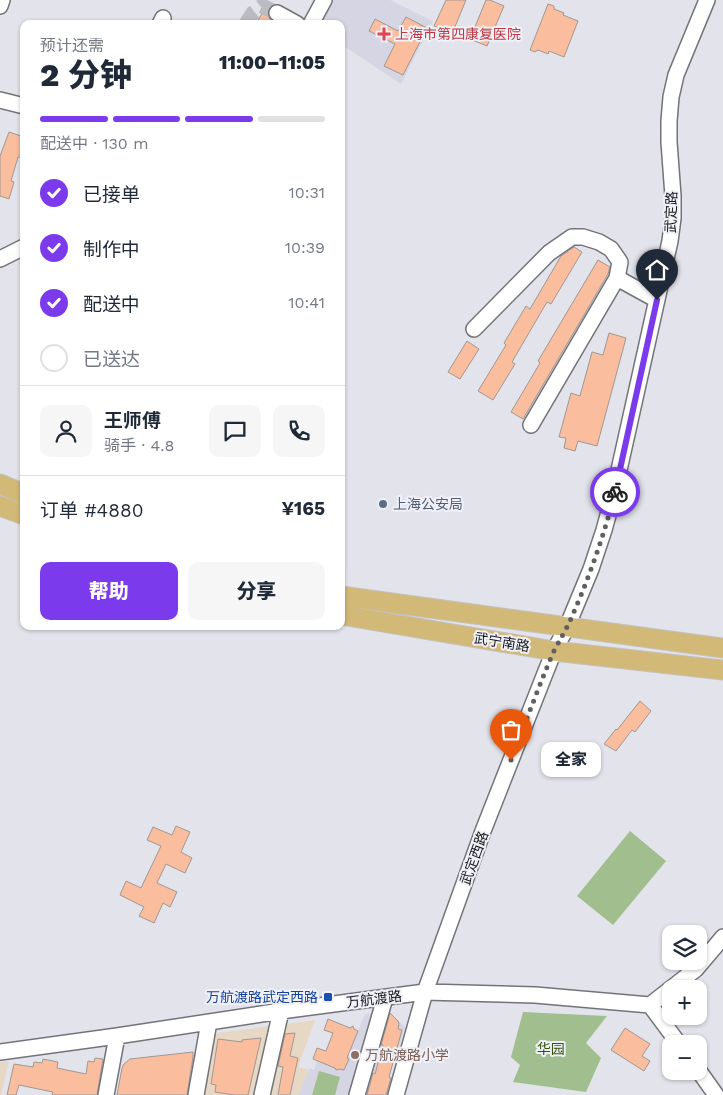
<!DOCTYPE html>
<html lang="zh">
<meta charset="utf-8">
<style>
:root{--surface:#fff;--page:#f6f6f7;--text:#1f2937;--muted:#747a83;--line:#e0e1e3;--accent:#7c3aed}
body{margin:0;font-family:"Work Sans","Noto Sans SC",sans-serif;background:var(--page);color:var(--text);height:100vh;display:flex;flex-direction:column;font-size:19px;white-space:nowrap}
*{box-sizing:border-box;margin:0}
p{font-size:16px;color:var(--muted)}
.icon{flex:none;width:28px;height:28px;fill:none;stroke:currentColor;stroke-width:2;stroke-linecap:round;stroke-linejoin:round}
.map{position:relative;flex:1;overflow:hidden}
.details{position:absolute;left:20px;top:20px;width:325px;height:610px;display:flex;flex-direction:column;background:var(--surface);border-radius:10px;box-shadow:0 1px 4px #0004}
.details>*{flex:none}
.tools{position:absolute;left:662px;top:925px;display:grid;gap:10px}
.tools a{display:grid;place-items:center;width:45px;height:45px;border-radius:10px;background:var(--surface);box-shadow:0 1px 4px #0004;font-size:25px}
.pin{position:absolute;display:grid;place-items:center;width:42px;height:42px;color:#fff;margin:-51px -21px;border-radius:50% 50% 50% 0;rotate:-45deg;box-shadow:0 0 5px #0007}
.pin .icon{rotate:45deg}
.courier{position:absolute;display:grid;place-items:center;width:50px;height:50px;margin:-25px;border:4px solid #7c3aed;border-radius:50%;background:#fff;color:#222;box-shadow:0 1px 6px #0007}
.bubble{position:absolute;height:35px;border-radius:10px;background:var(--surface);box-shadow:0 1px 4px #0004;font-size:16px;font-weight:800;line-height:35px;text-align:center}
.overview em{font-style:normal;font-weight:800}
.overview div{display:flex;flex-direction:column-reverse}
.overview{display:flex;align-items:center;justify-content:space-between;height:85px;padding:0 20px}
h1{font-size:32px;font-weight:800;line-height:38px}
.bar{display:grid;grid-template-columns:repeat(4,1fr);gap:8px 5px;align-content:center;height:60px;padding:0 20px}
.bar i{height:6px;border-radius:4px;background:var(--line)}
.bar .on{background:var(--accent)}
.bar p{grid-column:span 4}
.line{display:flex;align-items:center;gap:12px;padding:0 20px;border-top:1px solid var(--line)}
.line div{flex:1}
.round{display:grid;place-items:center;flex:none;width:52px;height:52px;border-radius:10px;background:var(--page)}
ol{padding:0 20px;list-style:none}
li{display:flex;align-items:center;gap:15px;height:55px}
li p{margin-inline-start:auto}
li .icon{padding:5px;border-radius:50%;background:var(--accent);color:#fff;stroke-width:4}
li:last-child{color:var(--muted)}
li i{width:28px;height:28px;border:2px solid var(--line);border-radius:50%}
.cta{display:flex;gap:10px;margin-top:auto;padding:10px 20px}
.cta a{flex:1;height:58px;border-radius:10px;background:var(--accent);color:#fff;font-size:20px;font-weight:800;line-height:58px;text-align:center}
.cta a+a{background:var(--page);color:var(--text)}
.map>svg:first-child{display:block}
.commercial{fill:#e7d7c5}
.built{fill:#d5d5e4}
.green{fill:#a1be8e}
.building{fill:#fabd9d;stroke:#9f9894}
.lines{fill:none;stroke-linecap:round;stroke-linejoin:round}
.minor-tunnel{stroke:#bbbbc2;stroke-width:15;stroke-dasharray:15 8;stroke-linecap:butt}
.minor-casing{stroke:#73737a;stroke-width:18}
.major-casing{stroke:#c3c3c4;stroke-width:21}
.minor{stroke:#fff;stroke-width:15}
.major{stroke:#d3b977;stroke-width:19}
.done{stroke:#606064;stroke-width:5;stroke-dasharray:0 9}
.route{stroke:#7c3aed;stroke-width:6}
.health-dot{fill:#e0444e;stroke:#f0f0f8;stroke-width:2}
.service-dot{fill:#5c6f8a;stroke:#f0f0f8;stroke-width:2}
.transit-dot{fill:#1a4fb4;stroke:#f0f0f8;stroke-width:2}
.education-dot{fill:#8d6e63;stroke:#f0f0f8;stroke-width:2}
.labels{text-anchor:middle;stroke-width:4;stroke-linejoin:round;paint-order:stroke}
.health-label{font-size:14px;fill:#be3a42;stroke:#f0f0f8;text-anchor:start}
.street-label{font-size:14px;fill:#19191c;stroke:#f0f0f8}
.service-label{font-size:14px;fill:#4e5e75;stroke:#f0f0f8;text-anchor:start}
.transit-label{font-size:14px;fill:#164399;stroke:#f0f0f8;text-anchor:end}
.park-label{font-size:14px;fill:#32560f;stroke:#f0f0f8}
.education-label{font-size:14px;fill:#785e54;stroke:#f0f0f8;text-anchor:start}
</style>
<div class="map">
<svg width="723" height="1095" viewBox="0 0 723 1095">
<rect width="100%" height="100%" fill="#e3e3eb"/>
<!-- commercial -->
<path class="commercial" d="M 315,1020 L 298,1067 L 309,1070 L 298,1095 L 201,1095 L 211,1034 Z
M 9,1061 L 1,1095 L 0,1095 L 0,1062 Z"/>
<!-- built -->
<path class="built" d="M 333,0 L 390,0 L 433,21 L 401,84 L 341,44 L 341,24 L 320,24 Z
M 383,1012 L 391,1014 L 405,1027 L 399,1047 L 397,1047 L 389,1077 L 391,1078 L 386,1095 L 298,1095 L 310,1068 L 314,1070 L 317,1061 L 313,1059 L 317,1048 L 326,1051 L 333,1034 L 324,1030 L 328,1019 L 350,1028 L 352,1026 L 354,1027 L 355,1029 L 358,1031 L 365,1014 Z"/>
<!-- green -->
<path class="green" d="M 630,831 L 666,861 L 613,925 L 577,896 Z
M 523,1012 L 607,1016 L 586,1043 L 601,1058 L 586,1092 L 513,1082 L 520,1065 L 511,1057 Z
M 319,1071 L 340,1077 L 335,1095 L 312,1095 Z"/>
<!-- building -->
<path class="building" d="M 446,0 L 466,0 L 452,34 L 434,26 Z
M 486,0 L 490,0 L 504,6 L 487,46 L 470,39 Z
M 548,4 L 554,6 L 554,9 L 564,13 L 563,15 L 578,21 L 564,57 L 549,51 L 548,54 L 538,50 L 535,52 L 530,50 Z
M 264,10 L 268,12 L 269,18 L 277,24 L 256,24 Z
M 406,17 L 427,28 L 403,75 L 384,66 L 395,44 L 369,31 L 375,19 L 398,31 Z
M 9,132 L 24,137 L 24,153 L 22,158 L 18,157 L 11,181 L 14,182 L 9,199 L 0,196 L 0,156 Z
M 574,247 L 582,252 L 551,304 L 547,302 L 512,362 L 515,364 L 493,400 L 478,391 L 506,345 L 504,343 L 526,306 L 530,309 L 561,256 Z
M 598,260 L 610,267 L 608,274 L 523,419 L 511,412 L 540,363 L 538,361 Z
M 609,333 L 626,338 L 597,446 L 578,441 L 575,451 L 564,448 L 566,438 L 559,437 L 571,393 L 580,396 L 592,352 L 603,355 Z
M 467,341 L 479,349 L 460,379 L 448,372 Z
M 640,701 L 651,711 L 635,732 L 632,730 L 616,751 L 604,744 L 616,729 L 617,730 Z
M 176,826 L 190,832 L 181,852 L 192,858 L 185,873 L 166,864 L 157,883 L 177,892 L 170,907 L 163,903 L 154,923 L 139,916 L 144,907 L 120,895 L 126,881 L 141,888 L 161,846 L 147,840 L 153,827 L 172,835 Z
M 390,1013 L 398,1021 L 399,1024 L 398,1029 L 402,1030 L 389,1077 L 391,1078 L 386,1095 L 367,1095 L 373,1073 L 375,1074 L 383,1045 L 381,1045 Z
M 328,1019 L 350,1028 L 353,1026 L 354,1029 L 358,1031 L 347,1058 L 349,1059 L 344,1070 L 340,1069 L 336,1070 L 335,1068 L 313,1059 L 317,1048 L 326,1051 L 333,1033 L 324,1030 Z
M 625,1028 L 650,1044 L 642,1056 L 650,1061 L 644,1071 L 611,1050 Z
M 295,1033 L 290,1056 L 298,1058 L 290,1095 L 278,1095 L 283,1067 L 278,1066 L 285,1034 Z
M 261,1038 L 248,1095 L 234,1095 L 215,1092 L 216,1085 L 211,1084 L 218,1039 L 242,1042 L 242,1040 Z
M 193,1052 L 193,1057 L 187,1095 L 117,1095 L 122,1068 L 124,1064 L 130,1059 Z
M 95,1058 L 103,1059 L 97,1095 L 52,1095 L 53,1092 L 19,1085 L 16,1095 L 7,1095 L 14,1064 L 33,1067 L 34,1062 L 42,1063 L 43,1059 L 58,1062 L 57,1068 L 86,1074 L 88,1061 L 94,1062 Z"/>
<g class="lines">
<!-- minor-tunnel -->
<path class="minor-tunnel" d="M 246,24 L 253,13 L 262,6 L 277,13"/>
<defs>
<path id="minor" d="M 0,6 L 2,0
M 277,13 L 297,24
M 160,24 L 163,18
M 311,24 L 324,0
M 0,100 L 24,106
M 0,259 L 24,247
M 617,278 L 657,300
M 474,329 L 549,253 L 572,237 L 583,237 L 599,242 L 611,249 L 620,262 L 617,278 L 531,425
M 650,1005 L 679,1044
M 0,1052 L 117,1036 L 281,1011 L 425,992 L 535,995 L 650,1005 L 696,969 L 723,937
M 699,1071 L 716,1095
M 106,1095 L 117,1036
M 196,1095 L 209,1022
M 262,1095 L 281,1011
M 357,1095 L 385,998
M 396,1095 L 425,992 L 483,831 L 546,671 L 554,651 L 567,627 L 591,569 L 604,530 L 613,497 L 670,241 L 673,218 L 673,196 L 669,142 L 669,121 L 671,97 L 676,75 L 707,0"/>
<path id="major" d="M 0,484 L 24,494
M 0,506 L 24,515
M 341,596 L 723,648
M 341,615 L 554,651 L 723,670"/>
</defs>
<!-- minor casing -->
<use href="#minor" class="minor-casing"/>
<!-- major casing -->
<use href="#major" class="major-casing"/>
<!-- minor -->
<use href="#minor" class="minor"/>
<!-- major -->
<use href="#major" class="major"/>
</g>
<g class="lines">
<!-- done -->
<path class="done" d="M 511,760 C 525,724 538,688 553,653 C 558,643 563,635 568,625 C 587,584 604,536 615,492"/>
<!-- route -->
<path class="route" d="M 615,492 L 657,300"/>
</g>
<!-- markers -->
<path class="health-dot" d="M381.5 26.5h5v5h5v5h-5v5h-5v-5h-5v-5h5z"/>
<circle class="service-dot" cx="383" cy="504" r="5"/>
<rect class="transit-dot" x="323" y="992" width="10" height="10" rx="2.5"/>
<circle class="education-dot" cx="355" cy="1055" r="5"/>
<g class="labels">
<!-- health labels -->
<g class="health-label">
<text x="395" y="39">上海市第四康复医院</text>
</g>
<!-- street labels -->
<g class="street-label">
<text transform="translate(671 212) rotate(-88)" y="5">武定路</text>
<text transform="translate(502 642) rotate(9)" y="5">武宁南路</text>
<text transform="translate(474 858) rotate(-70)" y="5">武定西路</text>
<text transform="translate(374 999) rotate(-7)" y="5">万航渡路</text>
</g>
<!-- service labels -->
<g class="service-label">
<text x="393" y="509">上海公安局</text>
</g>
<!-- transit labels -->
<g class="transit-label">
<text x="318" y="1002">万航渡路武定西路</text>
</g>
<!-- park labels -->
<g class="park-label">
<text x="551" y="1054">华园</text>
</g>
<!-- education labels -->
<g class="education-label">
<text x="365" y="1060">万航渡路小学</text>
</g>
</g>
</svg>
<div class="tools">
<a><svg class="icon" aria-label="layers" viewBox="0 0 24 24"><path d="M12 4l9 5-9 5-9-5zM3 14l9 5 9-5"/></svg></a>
<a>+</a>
<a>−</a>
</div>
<div class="pin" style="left:511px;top:760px;background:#ea580c"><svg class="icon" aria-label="bag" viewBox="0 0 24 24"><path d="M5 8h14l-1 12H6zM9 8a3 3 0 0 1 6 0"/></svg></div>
<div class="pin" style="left:657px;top:300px;background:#1f2937"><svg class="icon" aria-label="home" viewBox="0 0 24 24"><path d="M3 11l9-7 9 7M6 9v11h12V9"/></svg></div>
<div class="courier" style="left:615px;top:492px"><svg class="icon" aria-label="bike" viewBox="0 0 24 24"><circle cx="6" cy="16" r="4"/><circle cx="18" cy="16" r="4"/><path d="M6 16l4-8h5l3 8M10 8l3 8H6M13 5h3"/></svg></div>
<div class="bubble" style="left:541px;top:742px;width:60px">全家</div>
<section class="details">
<div class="overview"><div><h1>2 分钟</h1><p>预计还需</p></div><em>11:00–11:05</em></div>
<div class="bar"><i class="on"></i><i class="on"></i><i class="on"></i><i></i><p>配送中 · 130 m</p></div>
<ol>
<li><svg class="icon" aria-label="check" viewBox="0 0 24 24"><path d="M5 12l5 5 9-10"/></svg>已接单<p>10:31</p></li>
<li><svg class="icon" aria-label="check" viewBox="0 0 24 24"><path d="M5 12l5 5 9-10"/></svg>制作中<p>10:39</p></li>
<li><svg class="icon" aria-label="check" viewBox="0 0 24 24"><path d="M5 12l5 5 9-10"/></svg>配送中<p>10:41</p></li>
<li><i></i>已送达</li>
</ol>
<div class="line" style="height:90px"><a class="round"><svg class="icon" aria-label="person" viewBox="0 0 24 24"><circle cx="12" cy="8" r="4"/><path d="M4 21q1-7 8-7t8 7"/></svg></a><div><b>王师傅</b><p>骑手 · 4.8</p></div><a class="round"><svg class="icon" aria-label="chat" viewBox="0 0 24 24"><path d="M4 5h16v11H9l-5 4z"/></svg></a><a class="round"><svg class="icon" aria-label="phone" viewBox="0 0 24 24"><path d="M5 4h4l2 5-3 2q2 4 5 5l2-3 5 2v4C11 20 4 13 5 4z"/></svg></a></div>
<div class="line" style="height:65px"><div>订单 #4880</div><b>¥165</b></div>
<div class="cta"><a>帮助</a><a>分享</a></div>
</section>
</div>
